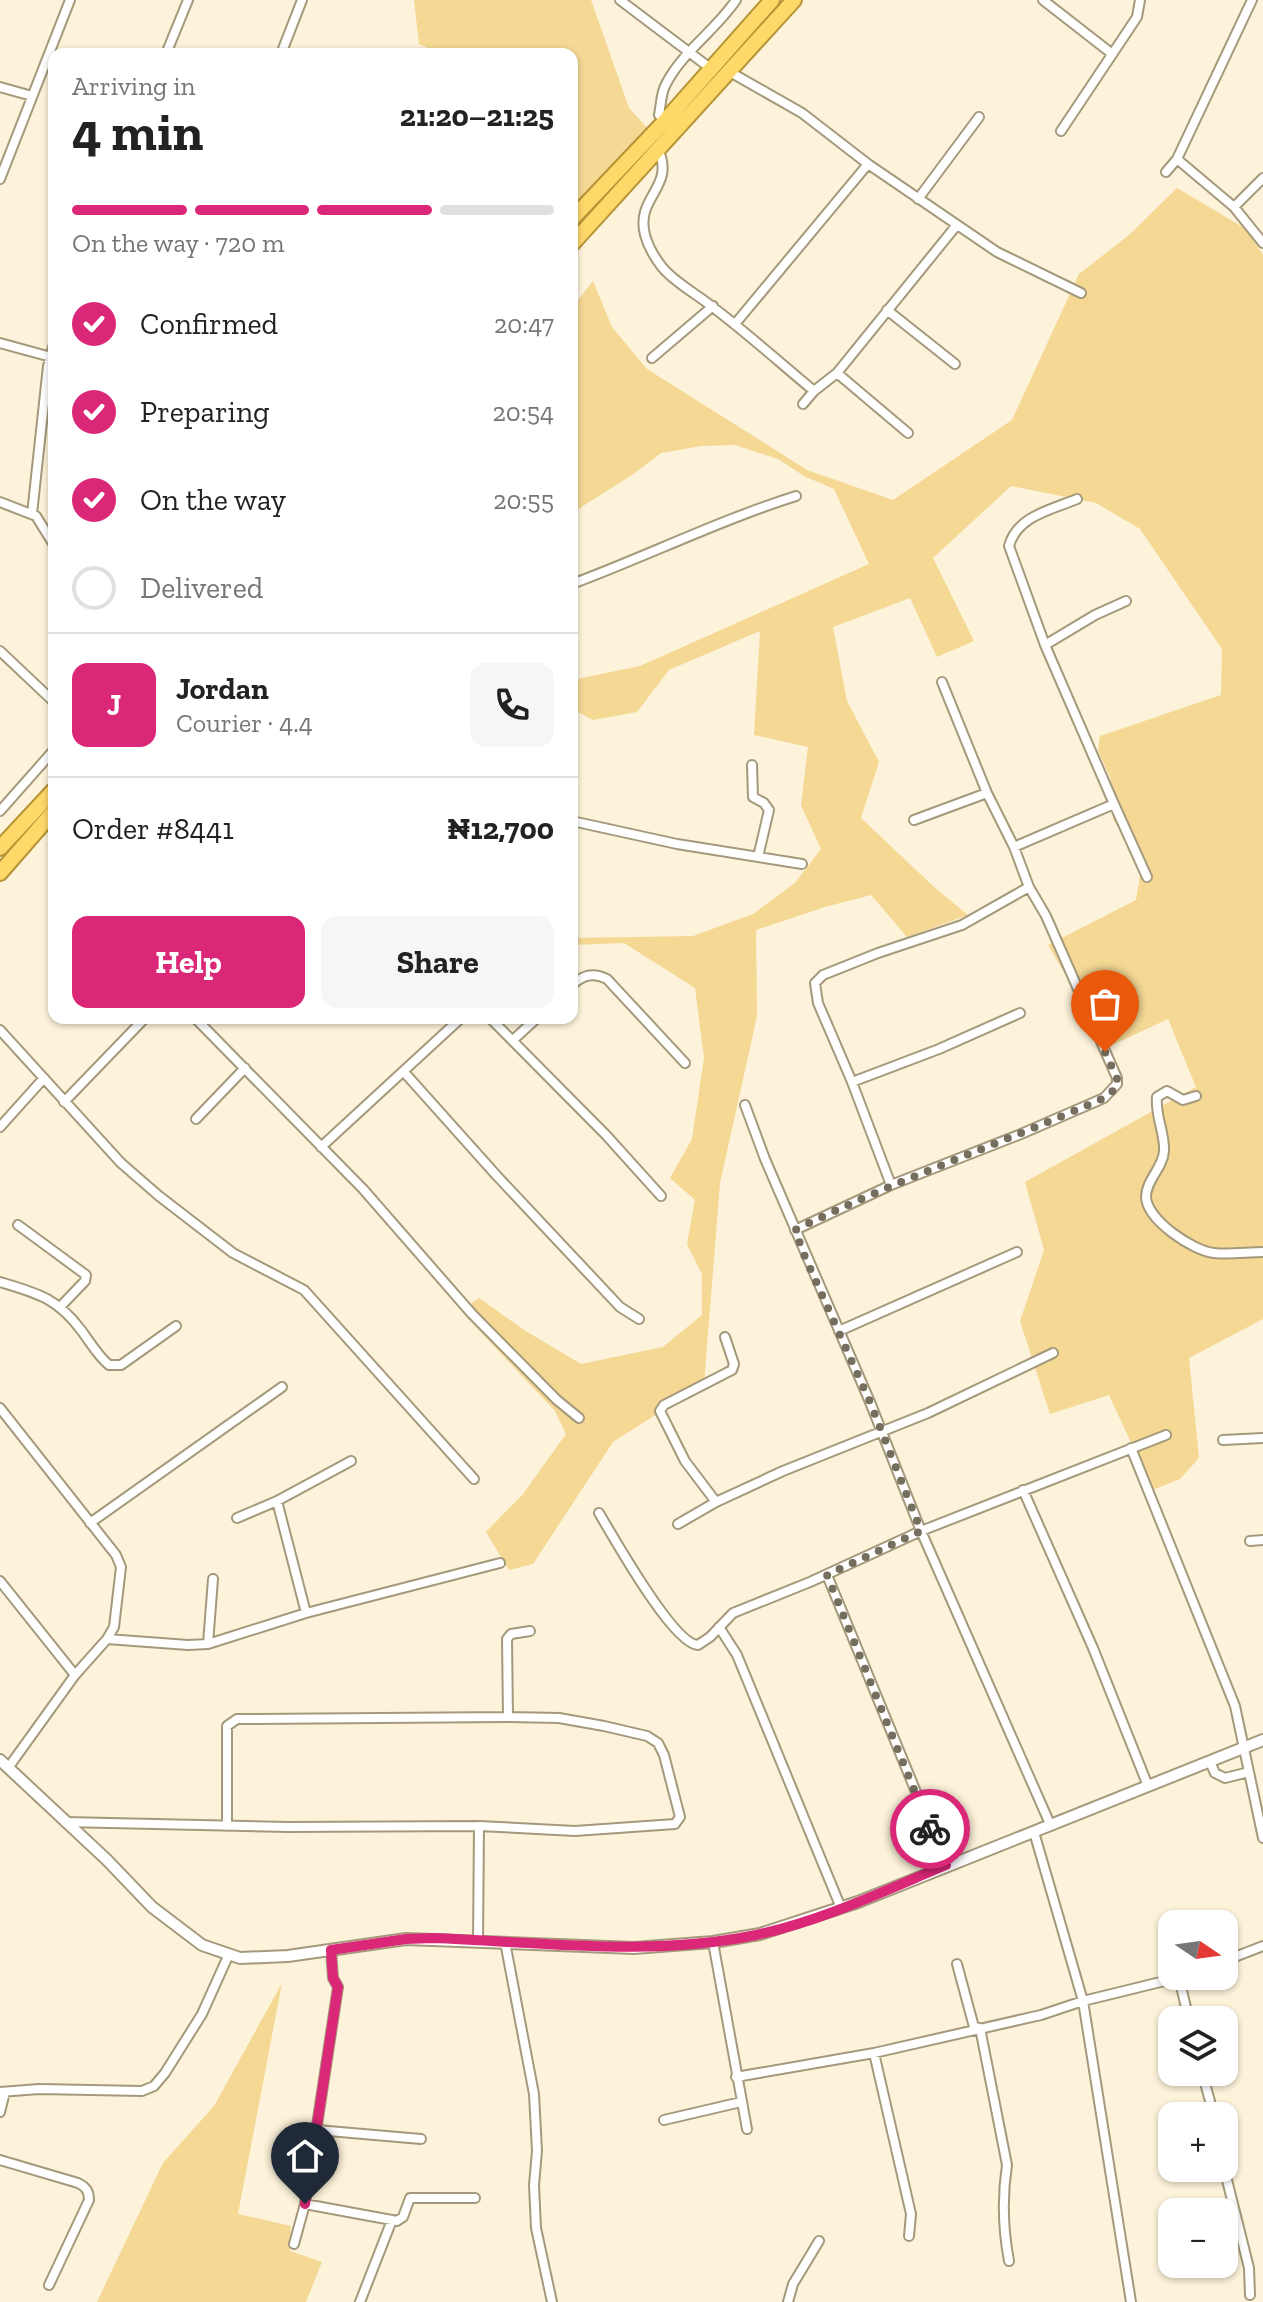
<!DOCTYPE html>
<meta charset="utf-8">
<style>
:root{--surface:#fff;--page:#f6f6f6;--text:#222;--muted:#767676;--line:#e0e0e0;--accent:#db2777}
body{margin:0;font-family:"Zilla Slab",serif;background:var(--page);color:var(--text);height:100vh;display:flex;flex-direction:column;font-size:30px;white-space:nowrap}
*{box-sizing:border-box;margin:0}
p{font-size:26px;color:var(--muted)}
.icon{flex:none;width:44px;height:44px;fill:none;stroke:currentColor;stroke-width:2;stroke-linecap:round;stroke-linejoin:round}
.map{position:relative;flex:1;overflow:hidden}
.drawer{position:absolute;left:48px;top:48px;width:530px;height:976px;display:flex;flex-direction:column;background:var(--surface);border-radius:16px;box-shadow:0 2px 6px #0004}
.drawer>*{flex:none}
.needle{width:52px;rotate:103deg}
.controls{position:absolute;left:1158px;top:1910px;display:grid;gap:16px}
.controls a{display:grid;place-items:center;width:80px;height:80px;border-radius:16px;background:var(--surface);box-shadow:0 2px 6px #0004;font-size:40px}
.pin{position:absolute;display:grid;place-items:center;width:68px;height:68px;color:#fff;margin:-82px -34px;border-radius:50% 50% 50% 0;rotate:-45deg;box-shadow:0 0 8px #0007}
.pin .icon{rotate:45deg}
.courier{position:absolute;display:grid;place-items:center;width:80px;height:80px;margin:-40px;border:6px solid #db2777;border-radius:50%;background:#fff;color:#222;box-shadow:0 2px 10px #0007}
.headline em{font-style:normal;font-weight:700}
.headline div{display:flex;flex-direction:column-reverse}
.headline{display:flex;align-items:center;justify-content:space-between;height:136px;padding:0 24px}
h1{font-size:52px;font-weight:700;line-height:60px}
.bar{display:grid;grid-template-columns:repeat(4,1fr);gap:12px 8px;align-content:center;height:96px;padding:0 24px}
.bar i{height:10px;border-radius:6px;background:var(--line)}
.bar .active{background:var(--accent)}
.bar p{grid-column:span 4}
.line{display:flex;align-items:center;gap:20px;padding:0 24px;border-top:2px solid var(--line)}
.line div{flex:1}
.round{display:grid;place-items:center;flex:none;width:84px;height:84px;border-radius:16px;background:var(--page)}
ol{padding:0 24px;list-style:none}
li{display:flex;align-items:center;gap:24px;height:88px}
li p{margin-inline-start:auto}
li .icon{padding:8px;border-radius:50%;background:var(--accent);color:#fff;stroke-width:4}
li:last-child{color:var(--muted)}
li i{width:44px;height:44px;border:4px solid var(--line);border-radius:50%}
.action{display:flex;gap:16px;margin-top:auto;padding:16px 24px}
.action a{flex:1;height:92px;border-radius:16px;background:var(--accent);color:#fff;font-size:32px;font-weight:700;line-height:92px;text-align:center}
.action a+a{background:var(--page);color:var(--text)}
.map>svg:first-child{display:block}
.green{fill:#f4d894}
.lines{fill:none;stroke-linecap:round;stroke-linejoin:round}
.minor-casing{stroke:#a5997b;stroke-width:12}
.tertiary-casing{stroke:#a5997b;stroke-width:14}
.trunk-casing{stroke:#b59436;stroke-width:18}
.minor{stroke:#fff;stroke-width:8}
.tertiary{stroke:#fff;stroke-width:10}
.trunk{stroke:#ffd86a;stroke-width:14}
.done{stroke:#756e5e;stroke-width:8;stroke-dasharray:0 14.4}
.route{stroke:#db2777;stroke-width:10}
</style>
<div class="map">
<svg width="1263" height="2302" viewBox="0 0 1263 2302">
<rect width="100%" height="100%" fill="#fdf3da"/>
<!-- green -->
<path class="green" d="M 414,0 L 591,0 L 629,108 L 652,133 L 572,206 L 572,54 L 440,54 L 419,44 Z
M 1177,188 L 1246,229 L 1263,255 L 1263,1319 L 1189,1358 L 1199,1458 L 1180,1479 L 1153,1490 L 1109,1395 L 1050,1414 L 1020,1321 L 1044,1250 L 1025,1182 L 1196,1087 L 1168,1019 L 1108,1047 L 1048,945 L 1136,900 L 1143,858 L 1113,820 L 1111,779 L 1098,751 L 1100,736 L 1221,695 L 1222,649 L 1140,529 L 1096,503 L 1011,486 L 933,558 L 974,641 L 937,657 L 910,598 L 833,627 L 847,701 L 879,762 L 861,818 L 933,886 L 968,915 L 907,937 L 871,895 L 825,907 L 756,930 L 757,1016 L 720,1183 L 704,1384 L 613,1442 L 533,1564 L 509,1570 L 486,1532 L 523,1494 L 566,1434 L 555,1411 L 461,1311 L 479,1298 L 524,1330 L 581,1364 L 663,1347 L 702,1315 L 702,1274 L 687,1244 L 695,1200 L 670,1178 L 692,1139 L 704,1058 L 695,988 L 624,943 L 572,945 L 572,938 L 693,936 L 753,914 L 795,883 L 821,849 L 801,805 L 808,747 L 754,735 L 760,631 L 669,670 L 637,712 L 593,720 L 572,709 L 572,680 L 640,666 L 869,564 L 834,489 L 804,476 L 778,459 L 735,445 L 701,446 L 661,453 L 635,473 L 572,513 L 572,308 L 593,281 L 612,327 L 647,369 L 807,470 L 893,500 L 1012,420 L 1079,274 L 1129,235 Z
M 282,1983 L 238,2214 L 291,2226 L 290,2251 L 322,2262 L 306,2302 L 97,2302 L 163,2163 L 214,2106 Z"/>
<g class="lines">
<defs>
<path id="minor" d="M 620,0 L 710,68
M 1043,0 L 1111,53
M 166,54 L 188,0
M 281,54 L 302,0
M 730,72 L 802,113 L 868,164 L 997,252 L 1081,293
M 0,87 L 32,96
M 665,121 L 659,115 C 661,105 661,92 666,84 C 683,51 716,30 736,0
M 1061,131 L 1137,17 L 1140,0
M 658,149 C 676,188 635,196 645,235 C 648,246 655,258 662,267 C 674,282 695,293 710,305 C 746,332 779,362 814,391
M 1177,159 L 1234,207 L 1263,243
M 1166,172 L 1177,159 L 1252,0
M 0,179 L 70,0
M 918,199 L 979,117
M 1234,207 L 1263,178
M 887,310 L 955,364
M 735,324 L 868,164
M 0,343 L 51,357
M 652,358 L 713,306
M 837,373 L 908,433
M 803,404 L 814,391 L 837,373 L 956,226
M 0,502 L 36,516 L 54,545
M 32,514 L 48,366 L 54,344
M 572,584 C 647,556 720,520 796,496
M 1045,645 L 1095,615 L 1126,601
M 0,651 L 54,702
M 752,765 L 753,797 L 764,803 L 769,810 L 758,857
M 1114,804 L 1147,877
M 0,811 L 54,750
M 914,820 L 987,793
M 572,821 L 677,844 L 802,864
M 1014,847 L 1114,804 L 1045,645 L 1009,546 C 1017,516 1051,510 1077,499
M 572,985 C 583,975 593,972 607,979 L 685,1063
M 195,1018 L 363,1189 L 472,1314 L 557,1400 L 579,1418
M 490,1018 L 606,1135 L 661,1196
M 0,1030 L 121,1163 L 159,1196 L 233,1253 L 304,1290 L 474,1479
M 513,1040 L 537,1018
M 404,1072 L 497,1176 L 620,1307 L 639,1319
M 852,1082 L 939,1049 L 1020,1013
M 1196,1096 L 1183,1100 L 1167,1091 L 1157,1097 C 1155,1116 1165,1133 1164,1151 C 1163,1168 1146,1180 1146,1197 C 1147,1220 1193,1251 1214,1253 C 1230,1255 1247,1252 1263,1252
M 64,1102 L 145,1018
M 745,1105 L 765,1159 L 870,1402 L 921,1531 L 1050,1824
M 196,1119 L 245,1068
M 0,1127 L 44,1078
M 321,1147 L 461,1018
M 891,1185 L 852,1082 L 818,1003 L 815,983 L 823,975 L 878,953 L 962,925 L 1029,887
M 18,1225 L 86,1275 L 85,1281 L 60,1307
M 795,1230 L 891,1185 L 1021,1134 L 1104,1098 L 1117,1084 L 1117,1078 L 1046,916 L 1029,887 L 1014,847 L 987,793 L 942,682
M 0,1282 C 37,1293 57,1298 81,1330 C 90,1342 98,1356 109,1365 L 121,1365 L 176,1326
M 839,1331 L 1017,1252
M 0,1408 L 116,1555 L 121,1567 L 114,1627 L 107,1639 L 75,1675 L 8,1768
M 1223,1440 L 1263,1438
M 1131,1448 L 1235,1706 L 1263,1838
M 1023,1490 L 1093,1648 L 1148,1786
M 277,1501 L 306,1613
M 716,1502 L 783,1471 L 928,1413 L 1053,1353
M 599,1513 C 614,1538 673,1644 698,1645 L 710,1637 L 733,1613 L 810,1582 L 921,1531 L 1166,1435
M 237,1518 L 277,1501 L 351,1461
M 90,1523 L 282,1387
M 678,1524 L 716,1502 L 685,1461 L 660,1411 L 664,1405 L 732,1370 L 734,1364 L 725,1337
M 1250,1541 L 1263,1540
M 827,1575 L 946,1865
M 0,1581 L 75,1675
M 719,1627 L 737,1655 L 841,1908
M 107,1639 L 188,1645 L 208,1644 L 306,1613 L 500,1563
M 208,1644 L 213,1579
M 508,1717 L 507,1639 L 511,1634 L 530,1631
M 1210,1762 L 1215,1773 L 1225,1778 L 1249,1772
M 65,1822 L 288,1827 L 479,1826 L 575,1831 L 675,1824 L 680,1817 L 664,1755 L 658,1743 L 647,1736 L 604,1726 L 559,1718 L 508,1717 L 245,1719 L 237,1719 L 227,1726 L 227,1826
M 1034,1832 L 1083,2001 L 1131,2302
M 478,1941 L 479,1826
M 505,1942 L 534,2094 L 537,2151 L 534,2185 L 536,2228 L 552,2302
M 713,1942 L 747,2129
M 1224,1961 L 1263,1946
M 957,1964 L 974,2027 L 980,2028 L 1007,2165 C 1002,2197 1003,2229 1009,2261
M 1179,1978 L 1189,2020
M 874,2053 L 911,2214 L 909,2236
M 1202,2072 L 1214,2116
M 736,2077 L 874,2053 L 1041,2015 L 1083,2001 L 1185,1976
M 0,2092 L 39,2089 L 142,2091 L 154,2086 L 165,2073 L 202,2014 L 229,1954
M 0,2112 L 5,2092
M 664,2120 L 741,2102
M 317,2130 L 421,2139
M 0,2160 L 78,2183 C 86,2187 89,2191 89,2200 L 49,2285
M 1224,2168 L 1249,2268 L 1250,2295
M 305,2204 L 397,2221 L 403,2217 L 410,2198 L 475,2198
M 294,2244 L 305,2204 L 338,1987 L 333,1978 L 331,1950
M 360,2302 L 392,2220
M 788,2302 L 793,2284 L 819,2241"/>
<path id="tertiary" d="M 0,1760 L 107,1860 L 152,1907 L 202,1945 L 240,1958 L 288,1956 L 406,1939 L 634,1948 L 713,1942 L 760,1934 L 858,1902 L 1263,1740"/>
<path id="trunk" d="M 572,219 L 665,121 L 772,0
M 572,244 L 794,0
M 0,848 L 54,790
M 0,873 L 54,811"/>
</defs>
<!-- minor casing -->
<use href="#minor" class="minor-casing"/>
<!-- tertiary casing -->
<use href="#tertiary" class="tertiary-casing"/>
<!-- trunk casing -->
<use href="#trunk" class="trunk-casing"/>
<!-- minor -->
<use href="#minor" class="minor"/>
<!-- tertiary -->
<use href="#tertiary" class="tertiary"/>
<!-- trunk -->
<use href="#trunk" class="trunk"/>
</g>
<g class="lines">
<!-- done -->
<path class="done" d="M 930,1829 L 827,1575 L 921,1531 L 870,1402 L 805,1257 L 795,1230 C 896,1180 1002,1143 1104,1098 L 1115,1089 L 1118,1081 L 1105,1052"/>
<!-- route -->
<path class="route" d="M 305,2204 L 338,1987 L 333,1978 L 331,1950 L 406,1939 L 433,1938 C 541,1942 649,1957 756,1935 C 822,1921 884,1891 946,1865 L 930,1829"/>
</g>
</svg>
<div class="controls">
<a><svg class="needle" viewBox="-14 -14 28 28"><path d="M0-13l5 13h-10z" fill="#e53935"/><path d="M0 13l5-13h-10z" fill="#767676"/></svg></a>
<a><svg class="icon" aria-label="layers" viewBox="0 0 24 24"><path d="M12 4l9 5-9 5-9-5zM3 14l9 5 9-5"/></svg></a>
<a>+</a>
<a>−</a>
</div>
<div class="pin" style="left:1105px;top:1052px;background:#ea580c"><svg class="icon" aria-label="bag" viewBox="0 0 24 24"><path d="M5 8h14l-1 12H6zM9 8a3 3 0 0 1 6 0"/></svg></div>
<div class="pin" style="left:305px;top:2204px;background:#1f2937"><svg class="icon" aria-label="home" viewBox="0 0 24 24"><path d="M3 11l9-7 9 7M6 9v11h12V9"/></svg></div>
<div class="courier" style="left:930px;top:1829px"><svg class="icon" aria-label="bike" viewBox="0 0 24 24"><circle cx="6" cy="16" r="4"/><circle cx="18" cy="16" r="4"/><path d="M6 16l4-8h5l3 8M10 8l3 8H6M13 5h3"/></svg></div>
<section class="drawer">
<div class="headline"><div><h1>4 min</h1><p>Arriving in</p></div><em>21:20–21:25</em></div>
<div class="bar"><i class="active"></i><i class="active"></i><i class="active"></i><i></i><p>On the way · 720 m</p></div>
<ol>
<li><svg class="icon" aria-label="check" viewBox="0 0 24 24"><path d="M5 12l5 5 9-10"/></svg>Confirmed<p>20:47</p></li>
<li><svg class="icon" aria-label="check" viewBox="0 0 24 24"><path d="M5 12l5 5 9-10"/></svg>Preparing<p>20:54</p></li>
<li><svg class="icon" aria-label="check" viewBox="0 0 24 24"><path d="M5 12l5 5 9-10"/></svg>On the way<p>20:55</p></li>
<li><i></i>Delivered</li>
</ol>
<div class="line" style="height:144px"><b class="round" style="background:var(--accent);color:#fff">J</b><div><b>Jordan</b><p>Courier · 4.4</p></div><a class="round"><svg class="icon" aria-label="phone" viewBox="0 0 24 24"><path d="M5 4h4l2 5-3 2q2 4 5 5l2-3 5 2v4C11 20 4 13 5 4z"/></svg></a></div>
<div class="line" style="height:104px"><div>Order #8441</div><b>₦12,700</b></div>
<div class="action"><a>Help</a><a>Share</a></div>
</section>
</div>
